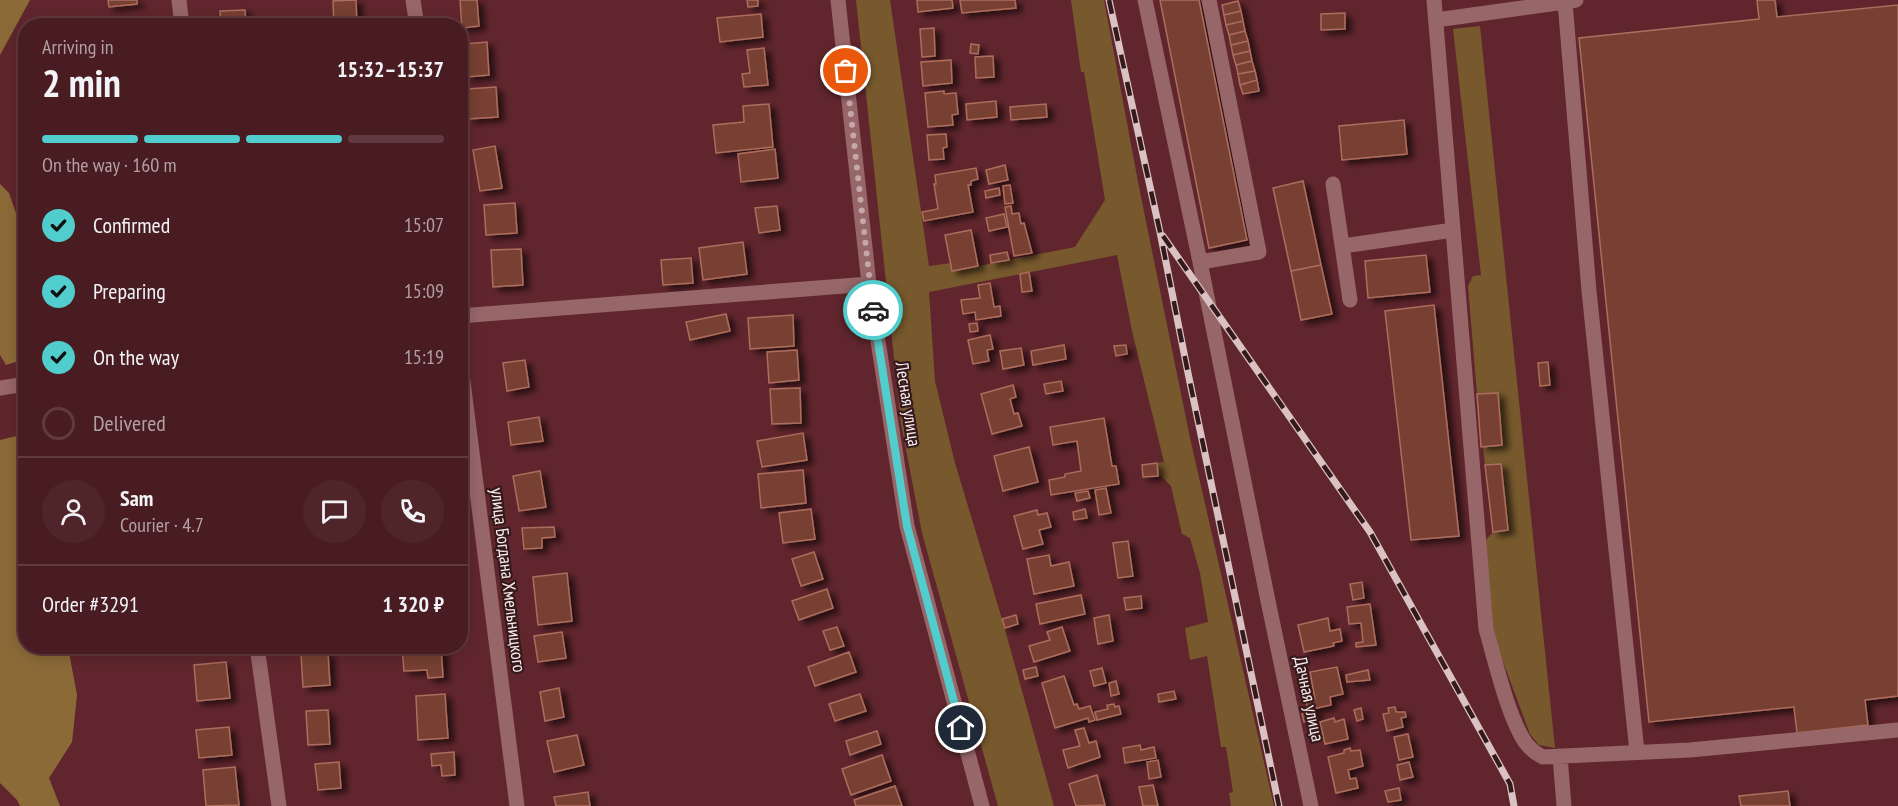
<!DOCTYPE html>
<meta charset="utf-8">
<style>
:root{--surface:#491c22;--page:#50252a;--text:#f1f3f6;--muted:#b1a1a5;--line:#613a40;--accent:#52cdcd}
body{margin:0;font-family:"PT Sans Narrow",sans-serif;background:var(--page);color:var(--text);height:100vh;display:flex;flex-direction:column;font-size:22px;white-space:nowrap}
*{box-sizing:border-box;margin:0}
p{font-size:20px;color:var(--muted)}
.icon{flex:none;width:33px;height:33px;fill:none;stroke:currentColor;stroke-width:2;stroke-linecap:round;stroke-linejoin:round}
.map{position:relative;flex:1;overflow:hidden}
.panel{position:absolute;left:18px;top:18px;width:450px;height:636px;display:flex;flex-direction:column;background:var(--surface);border-radius:24px;box-shadow:0 3px 15px #0003,0 0 0 2px var(--line)}
.panel>*{flex:none}
.pin{position:absolute;display:grid;place-items:center;width:51px;height:51px;color:#fff;margin:-26px;border:3px solid #fff;border-radius:50%;box-shadow:0 2px 6px #0007}
.courier{position:absolute;display:grid;place-items:center;width:60px;height:60px;margin:-30px;border:4px solid #52cdcd;border-radius:50%;background:#fff;color:#222;box-shadow:0 2px 8px #0007}
.headline em{font-style:normal;font-weight:700}
.headline div{display:flex;flex-direction:column-reverse}
.headline{display:flex;align-items:center;justify-content:space-between;height:102px;padding:0 24px}
h1{font-size:39px;font-weight:700;line-height:45px}
.bar{display:grid;grid-template-columns:repeat(4,1fr);gap:9px 6px;align-content:center;height:72px;padding:0 24px}
.bar i{height:8px;border-radius:4px;background:var(--line)}
.bar .on{background:var(--accent)}
.bar p{grid-column:span 4}
.line{display:flex;align-items:center;gap:15px;padding:0 24px;border-top:2px solid var(--line)}
.line div{flex:1}
.round{display:grid;place-items:center;flex:none;width:63px;height:63px;border-radius:32px;background:var(--page)}
ol{padding:0 24px;list-style:none}
li{display:flex;align-items:center;gap:18px;height:66px}
li p{margin-inline-start:auto}
li .icon{padding:6px;border-radius:50%;background:var(--accent);color:#111;stroke-width:4}
li:last-child{color:var(--muted)}
li i{width:33px;height:33px;border:3px solid var(--line);border-radius:50%}
.map>svg:first-child{display:block}
.green{fill:#77592d}
.forest{fill:#8c6a38}
.building{fill:#774032;stroke:#ad6d5d;stroke-width:1.5;filter:url(#shadow)}
.lines{fill:none;stroke-linecap:round;stroke-linejoin:round}
.minor{stroke:#976669;stroke-width:15}
.rail-casing{stroke:#dac1c3;stroke-width:7}
.rail{stroke:#351a1c;stroke-width:4.5;stroke-dasharray:14;stroke-linecap:butt}
.done{stroke:#c5a7a9;stroke-width:6;stroke-dasharray:0 10.8}
.route{stroke:#52cdcd;stroke-width:8}
.labels{text-anchor:middle;stroke-width:4.5;stroke-linejoin:round;paint-order:stroke}
.street-label{font-size:18px;fill:#fbecec;stroke:#351a1c}
</style>
<div class="map">
<svg width="1898" height="806" viewBox="0 0 1898 806">
<defs>
<filter id="shadow"><feDropShadow dx="6" dy="4" stdDeviation="3" flood-color="#0009"/></filter>
</defs>
<rect width="100%" height="100%" fill="#61262d"/>
<!-- green -->
<path class="green" d="M 856,0 L 890,0 L 929,266 L 951,263 L 953,271 L 1075,247 L 1105,200 L 1084,72 L 1081,72 L 1071,0 L 1104,0 L 1139,187 L 1190,438 L 1274,806 L 1231,806 L 1229,793 L 1233,792 L 1226,747 L 1221,747 L 1207,656 L 1190,660 L 1185,628 L 1208,622 L 1200,573 L 1190,538 L 1182,534 L 1171,486 L 1161,476 L 1158,476 L 1157,463 L 1164,462 L 1132,331 L 1117,255 L 929,292 L 935,381 L 955,463 L 1002,619 L 1054,806 L 998,806 L 922,533 L 901,423 Z
M 1480,26 L 1555,748 L 1539,745 L 1530,734 L 1499,651 L 1493,626 L 1485,541 L 1493,532 L 1508,530 L 1501,464 L 1485,465 L 1483,447 L 1502,445 L 1498,393 L 1477,394 L 1468,286 L 1473,276 L 1481,275 L 1453,29 Z"/>
<!-- forest -->
<path class="forest" d="M 0,0 L 30,0 L 0,55 Z
M 0,184 L 9,193 L 18,219 L 26,224 L 25,359 L 6,365 L 0,355 Z
M 25,434 L 26,646 L 68,647 L 77,695 L 72,742 L 49,778 L 60,806 L 20,806 L 17,800 L 0,783 L 0,440 Z"/>
<!-- building -->
<path class="building" d="M 108,0 L 137,0 L 137,4 L 109,7 Z
M 356,0 L 357,26 L 334,26 L 333,1 Z
M 460,0 L 477,0 L 479,26 L 462,28 Z
M 747,0 L 758,0 L 758,6 L 748,7 Z
M 917,0 L 952,0 L 953,8 L 918,12 Z
M 960,0 L 1015,0 L 1016,8 L 962,13 Z
M 1160,0 L 1199,0 L 1247,240 L 1209,248 Z
M 1757,0 L 1775,0 L 1777,17 L 1898,5 L 1898,696 L 1865,700 L 1868,725 L 1797,733 L 1794,707 L 1649,722 L 1579,38 L 1759,19 Z
M 1238,1 L 1241,11 L 1224,15 L 1222,5 Z
M 245,10 L 246,26 L 221,26 L 220,11 Z
M 1241,11 L 1243,21 L 1226,25 L 1224,15 Z
M 1345,13 L 1345,29 L 1321,30 L 1321,14 Z
M 761,14 L 763,37 L 720,42 L 717,18 Z
M 1243,21 L 1245,31 L 1229,35 L 1226,25 Z
M 934,28 L 935,56 L 922,57 L 920,29 Z
M 1245,31 L 1248,41 L 1231,45 L 1229,35 Z
M 1248,41 L 1250,51 L 1233,55 L 1231,45 Z
M 487,42 L 489,75 L 467,77 L 465,44 Z
M 971,44 L 979,45 L 978,54 L 970,53 Z
M 764,48 L 768,85 L 744,87 L 742,74 L 750,73 L 747,50 Z
M 1250,51 L 1252,61 L 1236,65 L 1233,55 Z
M 993,56 L 994,77 L 976,78 L 975,57 Z
M 951,60 L 952,83 L 923,86 L 921,62 Z
M 1252,61 L 1255,71 L 1238,74 L 1236,65 Z
M 1255,71 L 1257,80 L 1240,85 L 1238,74 Z
M 1257,80 L 1259,91 L 1243,94 L 1240,85 Z
M 496,87 L 498,117 L 469,119 L 467,89 Z
M 944,91 L 944,94 L 956,93 L 958,114 L 952,115 L 953,125 L 928,127 L 925,93 Z
M 996,101 L 997,117 L 967,120 L 966,104 Z
M 769,104 L 773,147 L 716,153 L 713,125 L 744,122 L 743,106 Z
M 1046,104 L 1047,117 L 1011,120 L 1010,107 Z
M 1404,120 L 1407,154 L 1342,160 L 1339,126 Z
M 946,134 L 947,147 L 943,148 L 944,159 L 929,160 L 927,135 Z
M 495,146 L 502,188 L 480,191 L 473,150 Z
M 775,149 L 778,178 L 741,182 L 738,154 Z
M 1005,165 L 1008,180 L 989,184 L 986,170 Z
M 976,168 L 978,179 L 971,181 L 971,185 L 968,185 L 973,212 L 924,221 L 922,212 L 938,209 L 934,184 L 936,184 L 935,175 Z
M 1303,181 L 1321,265 L 1291,271 L 1273,188 Z
M 1010,185 L 1013,203 L 1005,204 L 1003,186 Z
M 999,188 L 1000,195 L 986,198 L 985,191 Z
M 515,203 L 517,233 L 486,235 L 484,205 Z
M 777,206 L 780,230 L 759,233 L 755,208 Z
M 1011,206 L 1012,214 L 1019,213 L 1021,224 L 1024,223 L 1032,253 L 1014,256 L 1005,207 Z
M 1004,214 L 1007,227 L 989,231 L 986,218 Z
M 971,230 L 978,266 L 952,271 L 945,235 Z
M 743,242 L 747,274 L 703,280 L 699,248 Z
M 521,249 L 523,285 L 493,287 L 491,250 Z
M 1007,252 L 1009,260 L 991,263 L 990,255 Z
M 1426,255 L 1430,292 L 1368,298 L 1365,261 Z
M 691,258 L 693,283 L 663,285 L 661,260 Z
M 1321,265 L 1332,314 L 1301,320 L 1291,271 Z
M 1029,272 L 1032,291 L 1022,292 L 1020,274 Z
M 990,283 L 994,307 L 1000,306 L 1001,316 L 976,320 L 975,312 L 963,314 L 961,300 L 980,298 L 978,285 Z
M 1434,305 L 1459,536 L 1411,540 L 1385,311 Z
M 726,314 L 730,331 L 690,340 L 686,322 Z
M 793,315 L 794,346 L 750,349 L 748,318 Z
M 977,323 L 978,331 L 970,332 L 969,324 Z
M 990,335 L 993,349 L 987,350 L 989,361 L 973,364 L 968,340 Z
M 1064,345 L 1066,359 L 1033,365 L 1031,351 Z
M 1126,345 L 1127,354 L 1116,356 L 1114,346 Z
M 1021,348 L 1024,365 L 1003,369 L 1000,351 Z
M 797,350 L 799,380 L 769,383 L 767,352 Z
M 525,360 L 529,387 L 507,391 L 503,363 Z
M 1548,362 L 1550,385 L 1540,386 L 1538,363 Z
M 1061,381 L 1063,391 L 1046,394 L 1044,384 Z
M 1013,385 L 1016,397 L 1010,399 L 1014,414 L 1018,413 L 1022,426 L 992,434 L 981,394 Z
M 800,388 L 801,423 L 772,424 L 770,389 Z
M 1498,393 L 1502,445 L 1481,447 L 1477,394 Z
M 539,417 L 543,441 L 511,445 L 508,422 Z
M 1104,418 L 1112,466 L 1116,466 L 1119,484 L 1051,495 L 1049,480 L 1065,477 L 1065,474 L 1081,471 L 1077,441 L 1053,445 L 1050,427 Z
M 803,433 L 807,460 L 762,467 L 757,441 Z
M 1029,447 L 1038,482 L 1003,491 L 994,456 Z
M 1157,463 L 1158,476 L 1143,477 L 1142,465 Z
M 1501,464 L 1508,530 L 1493,532 L 1485,465 Z
M 803,470 L 806,503 L 761,508 L 758,474 Z
M 540,471 L 546,507 L 519,511 L 513,476 Z
M 1106,488 L 1111,513 L 1099,515 L 1095,490 Z
M 1088,491 L 1090,498 L 1077,501 L 1075,493 Z
M 811,509 L 815,539 L 783,543 L 779,513 Z
M 1085,509 L 1087,518 L 1074,520 L 1073,512 Z
M 1037,510 L 1038,515 L 1047,513 L 1051,527 L 1039,530 L 1043,544 L 1023,549 L 1014,516 Z
M 554,527 L 555,537 L 542,538 L 542,548 L 524,549 L 522,528 Z
M 1128,541 L 1133,576 L 1118,578 L 1113,543 Z
M 814,552 L 823,579 L 801,586 L 792,559 Z
M 1049,555 L 1051,566 L 1069,562 L 1074,586 L 1034,594 L 1027,559 Z
M 567,573 L 572,621 L 538,625 L 533,577 Z
M 1362,582 L 1364,598 L 1353,600 L 1350,584 Z
M 827,589 L 833,608 L 799,620 L 792,601 Z
M 1081,595 L 1085,614 L 1040,624 L 1036,604 Z
M 1141,596 L 1142,608 L 1126,610 L 1124,598 Z
M 1370,604 L 1376,645 L 1356,647 L 1356,643 L 1363,642 L 1361,623 L 1349,624 L 1347,607 Z
M 1016,615 L 1018,624 L 1005,628 L 1002,619 Z
M 1109,615 L 1113,641 L 1098,644 L 1094,618 Z
M 1328,618 L 1330,631 L 1340,629 L 1342,641 L 1333,643 L 1334,646 L 1304,652 L 1298,625 Z
M 837,627 L 844,646 L 830,650 L 823,631 Z
M 1062,627 L 1070,651 L 1034,662 L 1029,646 L 1050,640 L 1047,632 Z
M 562,632 L 566,658 L 538,662 L 534,636 Z
M 441,646 L 443,677 L 428,678 L 427,670 L 404,671 L 402,648 Z
M 849,652 L 856,672 L 815,686 L 808,667 Z
M 328,653 L 330,685 L 303,687 L 301,654 Z
M 226,662 L 230,698 L 197,701 L 194,665 Z
M 1036,667 L 1038,676 L 1025,679 L 1023,670 Z
M 1337,667 L 1343,694 L 1330,697 L 1331,705 L 1308,710 L 1306,701 L 1315,699 L 1310,672 Z
M 1102,668 L 1106,683 L 1094,686 L 1090,671 Z
M 1368,670 L 1370,680 L 1347,682 L 1346,675 Z
M 1064,676 L 1074,705 L 1077,704 L 1079,709 L 1090,706 L 1095,720 L 1089,722 L 1088,718 L 1055,728 L 1042,683 Z
M 1116,681 L 1119,694 L 1111,696 L 1109,683 Z
M 559,688 L 564,717 L 545,721 L 540,692 Z
M 1174,691 L 1176,699 L 1159,702 L 1158,694 Z
M 445,694 L 448,738 L 418,740 L 416,696 Z
M 860,694 L 866,711 L 835,721 L 829,704 Z
M 1114,704 L 1115,707 L 1119,706 L 1121,714 L 1097,720 L 1095,712 L 1108,709 L 1107,705 Z
M 1395,707 L 1396,712 L 1405,712 L 1406,717 L 1401,718 L 1403,727 L 1387,731 L 1383,714 L 1389,713 L 1388,708 Z
M 1361,708 L 1363,719 L 1357,721 L 1354,710 Z
M 328,710 L 330,744 L 308,745 L 306,711 Z
M 1315,711 L 1316,719 L 1304,722 L 1302,714 Z
M 1334,718 L 1335,722 L 1344,719 L 1348,739 L 1325,744 L 1320,722 Z
M 229,727 L 232,755 L 199,758 L 196,730 Z
M 1084,728 L 1089,743 L 1096,741 L 1100,757 L 1068,768 L 1063,750 L 1080,746 L 1075,730 Z
M 877,731 L 881,744 L 850,755 L 846,741 Z
M 1408,734 L 1413,757 L 1399,760 L 1394,737 Z
M 577,735 L 584,765 L 554,772 L 547,741 Z
M 1140,745 L 1141,750 L 1154,747 L 1156,758 L 1125,763 L 1123,748 Z
M 1350,748 L 1351,751 L 1360,750 L 1363,766 L 1348,770 L 1350,779 L 1356,778 L 1358,788 L 1336,793 L 1328,757 L 1344,753 L 1344,750 Z
M 454,752 L 455,775 L 442,776 L 441,765 L 432,766 L 431,754 Z
M 882,755 L 891,781 L 851,795 L 842,769 Z
M 1158,760 L 1161,777 L 1149,779 L 1147,762 Z
M 339,762 L 341,788 L 318,790 L 315,764 Z
M 1409,762 L 1413,777 L 1400,780 L 1397,765 Z
M 235,767 L 239,805 L 206,806 L 203,770 Z
M 1097,775 L 1105,805 L 1076,806 L 1069,784 Z
M 1153,785 L 1158,806 L 1143,806 L 1139,787 Z
M 895,786 L 902,806 L 856,806 L 854,800 Z
M 1399,788 L 1401,800 L 1388,802 L 1385,791 Z
M 1788,791 L 1790,806 L 1741,806 L 1739,796 Z
M 588,792 L 590,806 L 556,806 L 554,797 Z"/>
<g class="lines">
<!-- minor -->
<path class="minor" d="M 179,0 L 182,26
M 413,0 L 417,26
M 838,0 L 869,284 L 907,526 L 982,806
M 1145,0 L 1200,262 L 1259,252 L 1209,0
M 1434,0 L 1486,629 C 1495,660 1508,717 1525,742 C 1530,749 1535,753 1543,757 L 1690,750 L 1898,730
M 1576,0 L 1565,2 L 1589,291 L 1637,752
M 1436,20 L 1565,2
M 1333,184 L 1350,300
M 1343,246 L 1453,230
M 1200,262 L 1268,601 L 1311,806
M 460,316 L 869,284
M 460,358 L 517,806
M 0,388 L 26,384
M 257,646 L 279,806
M 1560,756 L 1564,806"/>
<defs>
<path id="rail" d="M 1109,0 L 1160,232 L 1188,373 L 1279,806
M 1163,236 L 1370,532 L 1510,784 L 1514,806"/>
</defs>
<!-- rail casing -->
<use href="#rail" class="rail-casing"/>
<!-- rail -->
<use href="#rail" class="rail"/>
</g>
<g class="lines">
<!-- done -->
<path class="done" d="M 846,71 L 873,310"/>
<!-- route -->
<path class="route" d="M 873,310 L 907,526 L 961,728"/>
</g>
<g class="labels">
<!-- street labels -->
<g class="street-label">
<text transform="translate(908 404) rotate(81)" y="6">Лесная улица</text>
<text transform="translate(508 580) rotate(83)" y="6">улица Богдана Хмельницкого</text>
<text transform="translate(1309 699) rotate(78)" y="6">Дачная улица</text>
</g>
</g>
</svg>
<div class="pin" style="left:846px;top:71px;background:#ea580c"><svg class="icon" aria-label="bag" viewBox="0 0 24 24"><path d="M5 8h14l-1 12H6zM9 8a3 3 0 0 1 6 0"/></svg></div>
<div class="pin" style="left:961px;top:728px;background:#1f2937"><svg class="icon" aria-label="home" viewBox="0 0 24 24"><path d="M3 11l9-7 9 7M6 9v11h12V9"/></svg></div>
<div class="courier" style="left:873px;top:310px"><svg class="icon" aria-label="car" viewBox="0 0 24 24"><path d="M5 17H2v-5l4-1 3-4h7l3 4 3 1v5h-3M9 17h6M6 11h13"/><circle cx="7" cy="17" r="2"/><circle cx="17" cy="17" r="2"/></svg></div>
<section class="panel">
<div class="headline"><div><h1>2 min</h1><p>Arriving in</p></div><em>15:32–15:37</em></div>
<div class="bar"><i class="on"></i><i class="on"></i><i class="on"></i><i></i><p>On the way · 160 m</p></div>
<ol>
<li><svg class="icon" aria-label="check" viewBox="0 0 24 24"><path d="M5 12l5 5 9-10"/></svg>Confirmed<p>15:07</p></li>
<li><svg class="icon" aria-label="check" viewBox="0 0 24 24"><path d="M5 12l5 5 9-10"/></svg>Preparing<p>15:09</p></li>
<li><svg class="icon" aria-label="check" viewBox="0 0 24 24"><path d="M5 12l5 5 9-10"/></svg>On the way<p>15:19</p></li>
<li><i></i>Delivered</li>
</ol>
<div class="line" style="height:108px"><a class="round"><svg class="icon" aria-label="person" viewBox="0 0 24 24"><circle cx="12" cy="8" r="4"/><path d="M4 21q1-7 8-7t8 7"/></svg></a><div><b>Sam</b><p>Courier · 4.7</p></div><a class="round"><svg class="icon" aria-label="chat" viewBox="0 0 24 24"><path d="M4 5h16v11H9l-5 4z"/></svg></a><a class="round"><svg class="icon" aria-label="phone" viewBox="0 0 24 24"><path d="M5 4h4l2 5-3 2q2 4 5 5l2-3 5 2v4C11 20 4 13 5 4z"/></svg></a></div>
<div class="line" style="height:78px"><div>Order #3291</div><b>1 320 ₽</b></div>
</section>
</div>
